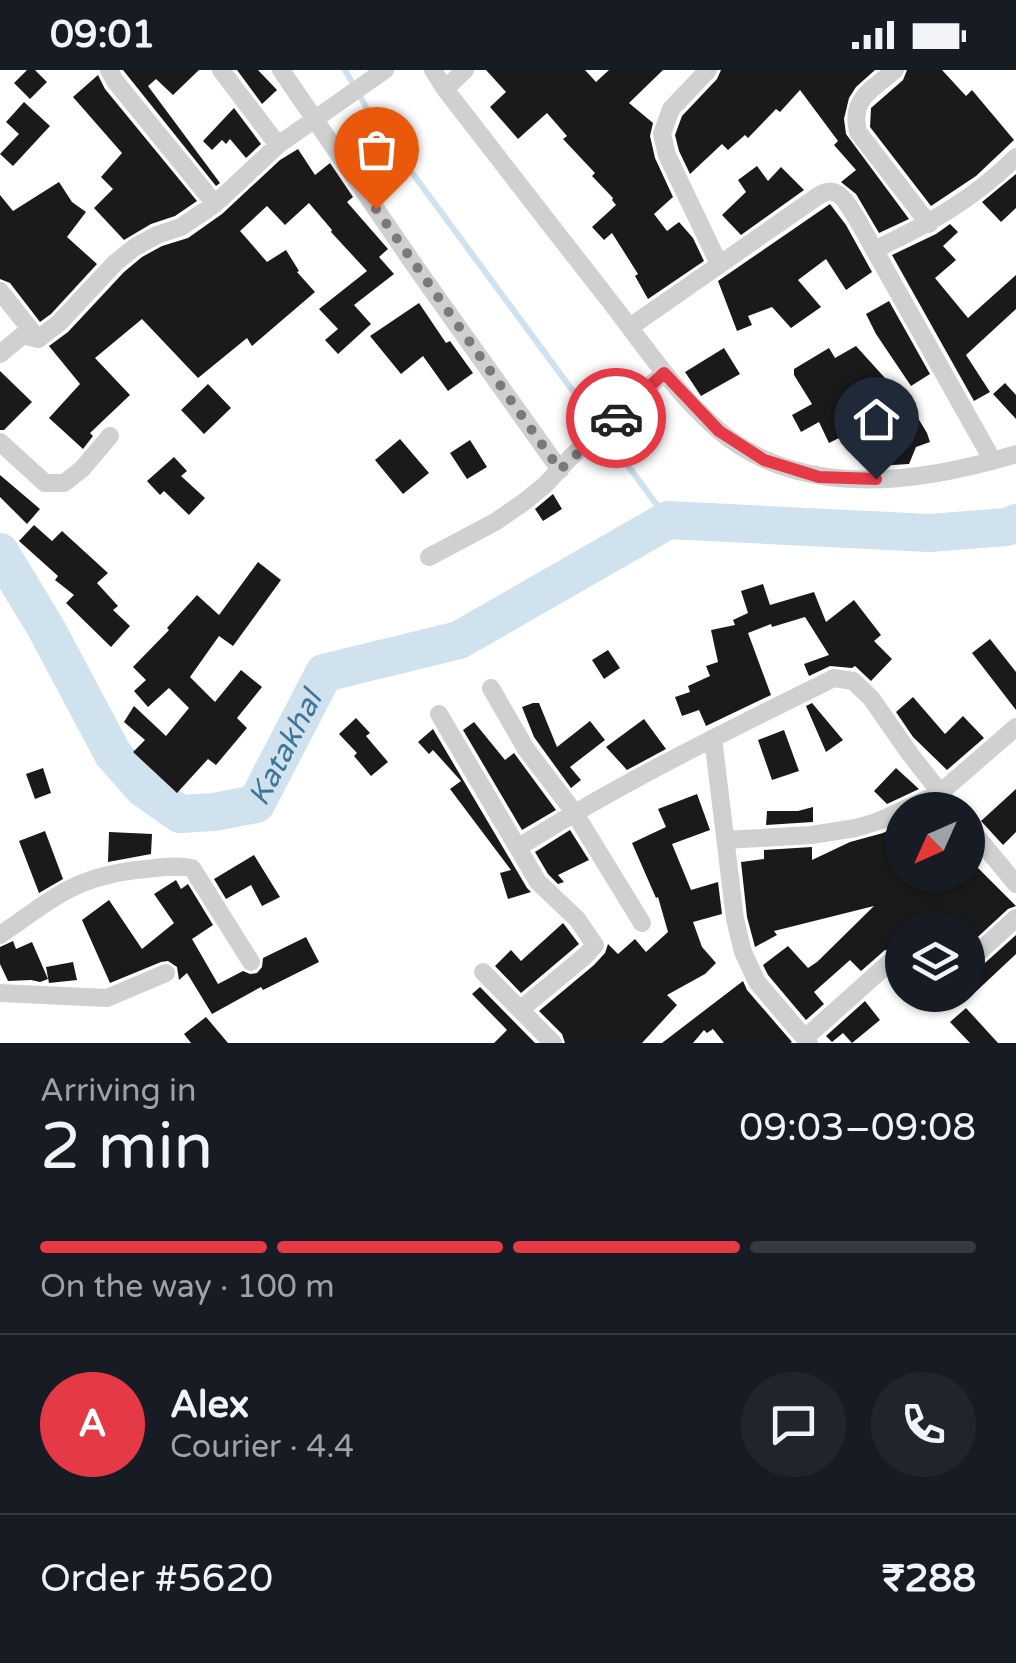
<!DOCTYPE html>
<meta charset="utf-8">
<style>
:root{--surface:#171b24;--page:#20242c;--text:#f1f3f6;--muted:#9ea1a6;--line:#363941;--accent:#e63946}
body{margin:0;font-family:"Varela Round",sans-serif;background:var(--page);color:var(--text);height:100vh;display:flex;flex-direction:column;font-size:38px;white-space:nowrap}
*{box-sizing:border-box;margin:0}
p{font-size:32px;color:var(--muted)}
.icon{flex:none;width:55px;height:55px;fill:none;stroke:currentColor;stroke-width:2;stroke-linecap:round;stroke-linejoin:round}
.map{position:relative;height:973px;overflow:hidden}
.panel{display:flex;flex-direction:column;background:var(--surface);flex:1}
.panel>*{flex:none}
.needle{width:65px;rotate:225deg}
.controls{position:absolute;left:885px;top:722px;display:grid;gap:20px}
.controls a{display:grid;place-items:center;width:100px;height:100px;border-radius:50%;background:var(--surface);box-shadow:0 2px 8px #0004;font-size:50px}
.pin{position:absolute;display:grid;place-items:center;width:85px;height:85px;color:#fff;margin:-102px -42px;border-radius:50% 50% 50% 0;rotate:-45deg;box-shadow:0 0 10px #0007}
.pin .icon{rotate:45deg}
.courier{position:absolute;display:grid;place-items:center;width:100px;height:100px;margin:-50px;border:8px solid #e63946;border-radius:50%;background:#fff;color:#222;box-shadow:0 2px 12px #0007}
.overview em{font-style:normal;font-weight:600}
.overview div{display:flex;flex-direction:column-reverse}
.overview{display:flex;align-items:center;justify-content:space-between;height:170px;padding:0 40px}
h1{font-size:65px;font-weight:600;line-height:75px}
.bar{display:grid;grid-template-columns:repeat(4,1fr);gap:15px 10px;align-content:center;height:120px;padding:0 40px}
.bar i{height:12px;border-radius:8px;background:var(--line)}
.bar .selected{background:var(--accent)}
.bar p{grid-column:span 4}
.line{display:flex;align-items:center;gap:25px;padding:0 40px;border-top:2px solid var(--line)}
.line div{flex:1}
.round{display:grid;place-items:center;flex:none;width:105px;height:105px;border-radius:52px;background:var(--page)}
.status{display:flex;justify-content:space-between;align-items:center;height:70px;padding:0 50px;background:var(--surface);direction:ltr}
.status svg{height:28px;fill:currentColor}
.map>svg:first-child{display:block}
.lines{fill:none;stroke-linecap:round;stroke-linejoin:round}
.stream{stroke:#cfe2ee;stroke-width:6}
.river{stroke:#cfe2ee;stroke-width:38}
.building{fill:#1a1a1a}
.street{stroke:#d0d0d0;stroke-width:18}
.done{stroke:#7a7a7a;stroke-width:10;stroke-dasharray:0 18}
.route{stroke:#e63946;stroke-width:12}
.labels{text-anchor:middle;stroke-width:10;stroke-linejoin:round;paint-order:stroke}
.water-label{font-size:30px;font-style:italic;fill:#3f7597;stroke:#fff}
</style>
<div class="status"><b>09:01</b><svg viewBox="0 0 49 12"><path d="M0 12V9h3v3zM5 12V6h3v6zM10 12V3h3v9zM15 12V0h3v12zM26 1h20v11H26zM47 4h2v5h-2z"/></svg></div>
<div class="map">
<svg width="1016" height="973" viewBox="0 0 1016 973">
<rect width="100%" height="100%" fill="#fff"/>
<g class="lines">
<!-- stream -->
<path class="stream" d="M 345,0 L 374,51 L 668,450"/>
<!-- river -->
<path class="river" id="s1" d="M 0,482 L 46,558 L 113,684 L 143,718 L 180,744 L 214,742 L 256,734 L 324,603 L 459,570 L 668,450 L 929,463 L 1007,457 L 1016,453"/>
</g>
<!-- building -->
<path class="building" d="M 27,0 L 35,0 L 47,12 L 30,29 L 14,13 Z
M 123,0 L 199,0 L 173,25 L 156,9 L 148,16 L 220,113 L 216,116 Z
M 237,0 L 258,0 L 277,20 L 262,34 Z
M 486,0 L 585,0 L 596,12 L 609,0 L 663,0 L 629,33 L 653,53 L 650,66 L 655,88 L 673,127 L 654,144 L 667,161 L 679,152 L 693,168 L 704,191 L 648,229 L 635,206 L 638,204 L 612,163 L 604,170 L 592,157 L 616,135 L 612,130 L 613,128 L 592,106 L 595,103 L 563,69 L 567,66 L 547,43 L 518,69 L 490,37 L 506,22 Z
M 721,0 L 875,0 L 856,17 L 849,28 L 844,49 L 846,64 L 909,149 L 879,163 L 856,124 L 841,112 L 856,100 L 834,75 L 838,71 L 800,20 L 780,42 L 776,39 L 748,68 L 745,65 L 728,80 L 722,74 L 690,104 L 679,81 L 675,65 L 682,46 L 717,9 Z
M 907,0 L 942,0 L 966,26 L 972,20 L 1014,70 L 976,106 L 931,136 L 870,57 L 871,38 L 903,10 Z
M 98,5 L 105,19 L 197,131 L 175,146 L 151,154 L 124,170 L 94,138 L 113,119 L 101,107 L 122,83 L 73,27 Z
M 24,32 L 50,56 L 13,96 L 0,84 L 19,64 L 6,52 Z
M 234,38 L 261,74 L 246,88 L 230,69 L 226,74 L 222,70 L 212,80 L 203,71 Z
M 298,79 L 315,105 L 330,93 L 353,127 L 347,132 L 388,179 L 379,187 L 394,204 L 354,235 L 371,254 L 338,284 L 325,270 L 338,259 L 319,239 L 367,201 L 331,162 L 332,160 L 309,133 L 285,155 L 267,136 L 240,161 L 267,192 L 286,180 L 299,201 L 297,202 L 315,222 L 252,276 L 247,268 L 198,308 L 142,249 L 95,288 L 130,325 L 90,363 L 93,366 L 83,379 L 49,348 L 80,314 L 49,276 L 68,262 L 124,202 L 142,187 L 162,176 L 188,168 L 222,144 L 280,90 Z
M 757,96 L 768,111 L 781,97 L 804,120 L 741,165 L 722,145 L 746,122 L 738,110 Z
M 1016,104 L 1016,138 L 1001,152 L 982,132 Z
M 59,112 L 72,132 L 86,142 L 67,167 L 97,194 L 51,244 L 40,252 L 10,213 L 0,209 L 0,125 L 13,141 Z
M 830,134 L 846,155 L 872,202 L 846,220 L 826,189 L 798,210 L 821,237 L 791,258 L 772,237 L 748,246 L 752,255 L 737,261 L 718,211 Z
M 950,154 L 958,162 L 943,176 L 956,190 L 935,208 L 968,248 L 1016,205 L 1016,239 L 966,285 L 990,322 L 974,331 L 892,185 L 936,164 Z
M 889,231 L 930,304 L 911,316 L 876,264 L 866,244 Z
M 419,233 L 446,273 L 450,271 L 473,303 L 448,321 L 423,286 L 401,304 L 370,266 Z
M 856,276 L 894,318 L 898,315 L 927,363 L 930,372 L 916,377 L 909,394 L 877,396 L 863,391 L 847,364 L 829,373 L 819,352 L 801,362 L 792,345 L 812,334 L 794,305 L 794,299 L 829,278 L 835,288 Z
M 724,278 L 740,304 L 701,326 L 685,302 Z
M 0,301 L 32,332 L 4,360 L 0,360 Z
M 1005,313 L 1016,325 L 1016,349 L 993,324 Z
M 208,314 L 231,338 L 204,364 L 181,340 Z
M 400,369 L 429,403 L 403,424 L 375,390 Z
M 470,370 L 487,397 L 467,409 L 450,383 Z
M 174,387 L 187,401 L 181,406 L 205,428 L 189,445 L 164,421 L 160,425 L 147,411 Z
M 0,405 L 40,439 L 27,454 L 0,427 Z
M 553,424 L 562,439 L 543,451 L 535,439 Z
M 34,455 L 52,471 L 62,461 L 108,503 L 97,513 L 118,536 L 113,540 L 130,556 L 111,577 L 66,533 L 74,525 L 55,510 L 58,506 L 19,471 Z
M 258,492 L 281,510 L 233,576 L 219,566 L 190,607 L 215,632 L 241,600 L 262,617 L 237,648 L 247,658 L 216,695 L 208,689 L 177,723 L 133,682 L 145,670 L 124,652 L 134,636 L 166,666 L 189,638 L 169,618 L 148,637 L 134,621 L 146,610 L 133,597 L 169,560 L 167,558 L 197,525 L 219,545 Z
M 763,514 L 770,535 L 814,522 L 826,552 L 854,530 L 881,565 L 874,571 L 892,589 L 871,611 L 855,596 L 852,598 L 830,596 L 809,606 L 804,594 L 829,585 L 805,547 L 772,557 L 771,554 L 748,563 L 771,625 L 706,656 L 699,640 L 682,646 L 675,627 L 690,622 L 688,616 L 710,606 L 706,596 L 718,592 L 711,560 L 735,555 L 733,550 L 748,543 L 741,521 Z
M 990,569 L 1016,602 L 1016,640 L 972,583 Z
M 608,580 L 620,598 L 604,609 L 592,590 Z
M 913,627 L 945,664 L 963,646 L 984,668 L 947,700 L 913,667 L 896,642 Z
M 533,633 L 539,633 L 557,677 L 590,651 L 605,670 L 570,697 L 581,710 L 571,718 L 534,667 L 522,637 Z
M 812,633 L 843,670 L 826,682 L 806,636 Z
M 356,648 L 370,663 L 366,666 L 388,692 L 371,706 L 354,686 L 357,683 L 339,664 Z
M 644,649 L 666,679 L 627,700 L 606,677 Z
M 474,652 L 505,690 L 514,683 L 556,740 L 522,760 L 463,660 Z
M 433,659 L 527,818 L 531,822 L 508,829 L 500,803 L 511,800 L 450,719 L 461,711 L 433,680 L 429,684 L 418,672 Z
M 784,660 L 799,701 L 772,710 L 758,670 Z
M 43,698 L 51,723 L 35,729 L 26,704 Z
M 896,698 L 919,719 L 887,734 L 874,721 Z
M 1016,719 L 1016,762 L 1003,775 L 981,751 Z
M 697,724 L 710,760 L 672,774 L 691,820 L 718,812 L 722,844 L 693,852 L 702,877 L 716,893 L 705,904 L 667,925 L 677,935 L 642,973 L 565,973 L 562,964 L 539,941 L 594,895 L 605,883 L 608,874 L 618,884 L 635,869 L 646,882 L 668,862 L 658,827 L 656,828 L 632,773 L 666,757 L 658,739 Z
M 813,737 L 813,752 L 766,755 L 767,741 L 798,741 Z
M 902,754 L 902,805 L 968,805 L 968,788 L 1016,836 L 1008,839 L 968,876 L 968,860 L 902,860 L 902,880 L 885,880 L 861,901 L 850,890 L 814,922 L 824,934 L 806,950 L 768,905 L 763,895 L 788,876 L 808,898 L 817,892 L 874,836 L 774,861 L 777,865 L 755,877 L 747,847 L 741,792 L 764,789 L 764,780 L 812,777 L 812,790 L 850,772 L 883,763 Z
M 570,760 L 589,790 L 558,805 L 564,812 L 558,814 L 548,804 L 535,782 Z
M 45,761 L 63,809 L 39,823 L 19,771 Z
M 109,762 L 152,764 L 151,784 L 108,792 Z
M 254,785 L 280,827 L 262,836 L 251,815 L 226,829 L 214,809 Z
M 176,810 L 181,819 L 188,814 L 213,855 L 192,869 L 218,914 L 243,901 L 250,904 L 257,903 L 262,897 L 263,888 L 306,867 L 319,892 L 263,920 L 261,917 L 212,944 L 187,903 L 179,910 L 177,897 L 168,891 L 161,892 L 110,913 L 82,850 L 109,830 L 142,879 L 174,853 L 154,824 Z
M 563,853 L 579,874 L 521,923 L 495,896 L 511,880 L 521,891 Z
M 1016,865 L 1016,884 L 968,929 L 968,904 L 976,901 Z
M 13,871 L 16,879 L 32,872 L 48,909 L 40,912 L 31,910 L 8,911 L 0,894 L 0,877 Z
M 73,892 L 77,910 L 49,913 L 46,897 Z
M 743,911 L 747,920 L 792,972 L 790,973 L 724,973 L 713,959 L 707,963 L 704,960 L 693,973 L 662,973 Z
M 480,917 L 535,973 L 494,973 L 507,960 L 472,924 Z
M 865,931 L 880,950 L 852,973 L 843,963 L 832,972 L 826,966 Z
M 966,938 L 998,973 L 970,973 L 950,952 Z
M 206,947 L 228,973 L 191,973 L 184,964 Z"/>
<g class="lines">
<!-- street -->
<path class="street" d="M 109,0 L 115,11 L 215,134
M 221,0 L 278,75
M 281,0 L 417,199 L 560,400
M 433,0 L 445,19 C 499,89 554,160 609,230 C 643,274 675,322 717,359 C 800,431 920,413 1016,384
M 708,0 L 671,39 L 662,64 L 667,85 L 719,194
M 895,0 C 872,20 850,28 858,62 L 929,154
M 445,19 L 465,0
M 874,180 C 927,155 974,129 1016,87
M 0,221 L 38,269
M 630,257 L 818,126 C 838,112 847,134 857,149 L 993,391
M 0,284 L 23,265 L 38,269 L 59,253 L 115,193 L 135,177 L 157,165 L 181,157 L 215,134 L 278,75 L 385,0
M 0,372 L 45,413 L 64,413 L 82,399 L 110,366
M 429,487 L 495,452 L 524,432 L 545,415 L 570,388 L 664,303
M 491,618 L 526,679 L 574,742 L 642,853
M 439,644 L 538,812 L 577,849 L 595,875 L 585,886 L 521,939
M 713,668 L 735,849 L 743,882 L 757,912 L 809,973
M 968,756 L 1016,814
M 726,770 L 811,765 L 856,758 L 879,751 L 940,723 L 1016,657
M 519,777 C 620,713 727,661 834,608 L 853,611 L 871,628 L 910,684 L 954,740
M 0,865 C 54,828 76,805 146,799 C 161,797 177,795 192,798 L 251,892
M 968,892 L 1016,848
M 483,902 L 553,973
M 0,923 L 107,928 L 166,903
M 805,968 L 890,892 L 902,893"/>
</g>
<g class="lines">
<!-- done -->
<path class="done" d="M 376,139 L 560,400 L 616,348"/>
<!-- route -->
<path class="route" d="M 616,348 L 664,303 L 719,361 L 764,390 L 819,407 L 876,409"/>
</g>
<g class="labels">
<!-- water labels -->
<g class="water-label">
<text dy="10" stroke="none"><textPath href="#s1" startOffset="462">Katakhal</textPath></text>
</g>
</g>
</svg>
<div class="controls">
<a><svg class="needle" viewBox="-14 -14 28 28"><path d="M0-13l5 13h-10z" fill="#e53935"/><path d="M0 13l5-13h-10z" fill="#9ea1a6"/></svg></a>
<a><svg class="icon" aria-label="layers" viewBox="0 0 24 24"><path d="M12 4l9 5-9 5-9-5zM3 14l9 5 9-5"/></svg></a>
</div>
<div class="pin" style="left:376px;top:139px;background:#ea580c"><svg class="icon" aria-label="bag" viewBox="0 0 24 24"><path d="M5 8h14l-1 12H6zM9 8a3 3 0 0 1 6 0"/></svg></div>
<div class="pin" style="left:876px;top:409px;background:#1f2937"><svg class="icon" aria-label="home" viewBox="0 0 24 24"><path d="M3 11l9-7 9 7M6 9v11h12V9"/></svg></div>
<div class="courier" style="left:616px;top:348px"><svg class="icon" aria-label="car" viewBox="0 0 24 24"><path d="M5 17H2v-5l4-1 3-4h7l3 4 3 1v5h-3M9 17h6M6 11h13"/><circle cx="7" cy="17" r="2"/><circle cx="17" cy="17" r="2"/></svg></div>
</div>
<section class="panel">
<div class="overview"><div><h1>2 min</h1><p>Arriving in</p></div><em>09:03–09:08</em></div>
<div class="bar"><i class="selected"></i><i class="selected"></i><i class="selected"></i><i></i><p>On the way · 100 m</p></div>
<div class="line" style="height:180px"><b class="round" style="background:var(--accent);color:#fff">A</b><div><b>Alex</b><p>Courier · 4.4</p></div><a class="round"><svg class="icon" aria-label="chat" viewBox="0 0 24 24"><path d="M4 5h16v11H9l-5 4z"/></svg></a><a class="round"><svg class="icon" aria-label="phone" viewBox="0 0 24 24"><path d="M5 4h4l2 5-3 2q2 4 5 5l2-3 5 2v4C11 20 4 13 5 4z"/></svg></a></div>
<div class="line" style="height:130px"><div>Order #5620</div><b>₹288</b></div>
</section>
